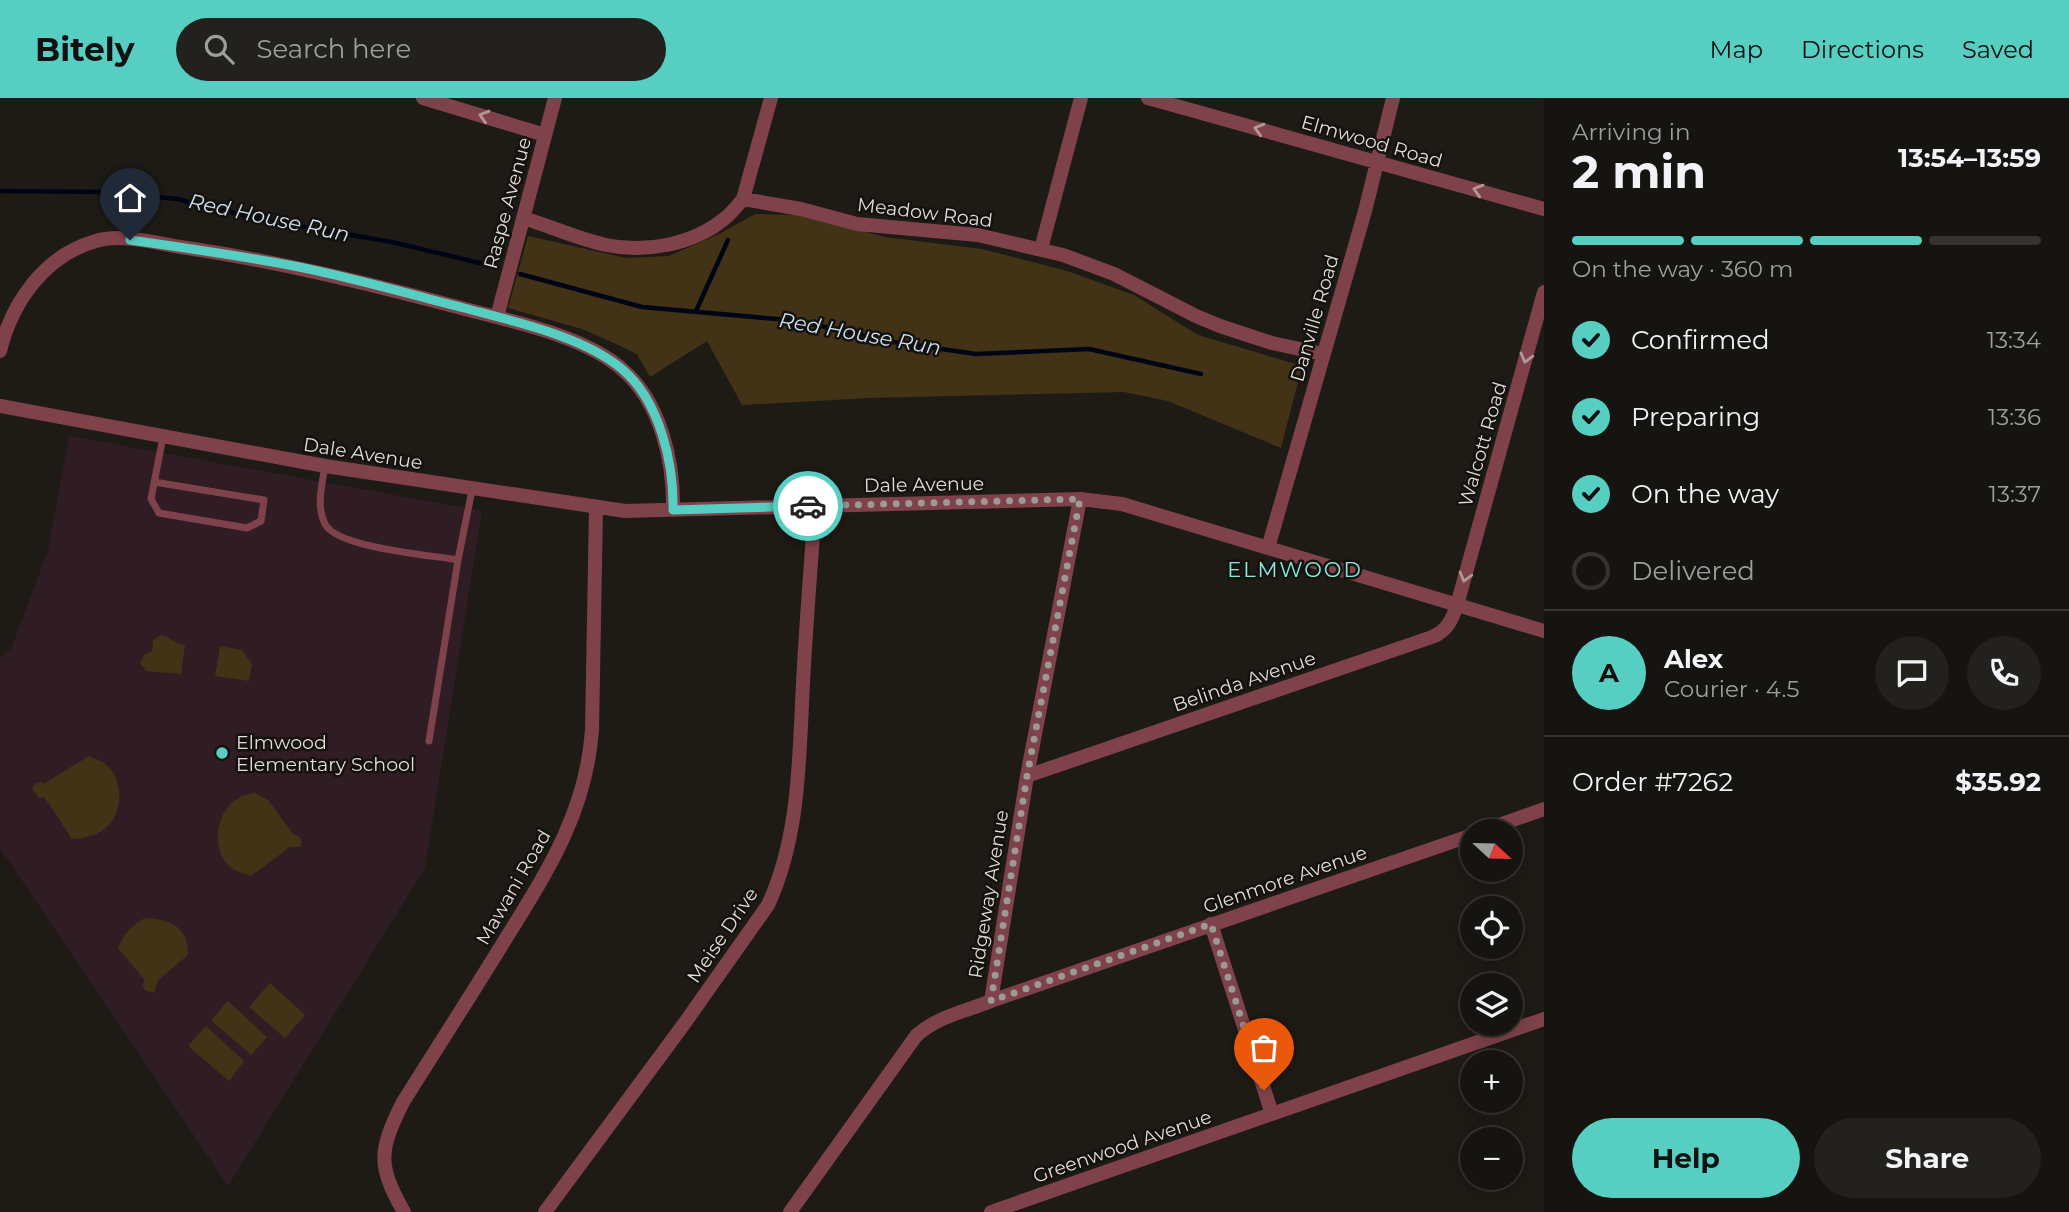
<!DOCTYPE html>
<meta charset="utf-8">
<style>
:root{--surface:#161410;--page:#23211e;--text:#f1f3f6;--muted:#9e9e9f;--line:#353330;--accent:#57cec2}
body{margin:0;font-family:Montserrat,sans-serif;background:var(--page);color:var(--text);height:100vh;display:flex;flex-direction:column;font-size:26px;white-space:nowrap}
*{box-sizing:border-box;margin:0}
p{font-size:23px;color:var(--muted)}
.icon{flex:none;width:38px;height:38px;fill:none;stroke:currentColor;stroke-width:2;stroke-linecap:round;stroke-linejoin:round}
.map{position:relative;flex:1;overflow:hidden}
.drawer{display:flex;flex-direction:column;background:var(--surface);width:525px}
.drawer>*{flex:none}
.needle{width:46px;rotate:112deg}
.controls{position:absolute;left:1460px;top:721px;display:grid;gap:14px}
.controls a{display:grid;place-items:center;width:63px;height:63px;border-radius:50%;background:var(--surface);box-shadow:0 4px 18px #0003,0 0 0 2px var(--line);font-size:35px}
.pin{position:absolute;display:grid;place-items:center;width:60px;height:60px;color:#fff;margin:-72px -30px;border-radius:50% 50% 50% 0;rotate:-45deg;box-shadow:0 0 7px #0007}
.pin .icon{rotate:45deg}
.courier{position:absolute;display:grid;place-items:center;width:70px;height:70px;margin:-35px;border:5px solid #57cec2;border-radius:50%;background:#fff;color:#222;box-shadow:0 2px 9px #0007}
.overview em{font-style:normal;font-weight:700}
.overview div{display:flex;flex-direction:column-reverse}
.overview{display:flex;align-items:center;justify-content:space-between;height:119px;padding:0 28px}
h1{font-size:46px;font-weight:700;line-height:52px}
.bar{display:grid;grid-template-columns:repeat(4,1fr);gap:10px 7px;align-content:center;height:84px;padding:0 28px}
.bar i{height:9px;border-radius:5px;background:var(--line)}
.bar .selected{background:var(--accent)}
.bar p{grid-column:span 4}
.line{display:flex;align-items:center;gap:18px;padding:0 28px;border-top:2px solid var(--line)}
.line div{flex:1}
.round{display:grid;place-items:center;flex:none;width:74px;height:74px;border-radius:37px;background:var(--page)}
ol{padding:0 28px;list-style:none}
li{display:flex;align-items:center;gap:21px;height:77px}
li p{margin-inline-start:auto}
li .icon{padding:7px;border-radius:50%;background:var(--accent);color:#111;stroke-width:4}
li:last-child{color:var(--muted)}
li i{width:38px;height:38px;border:4px solid var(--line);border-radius:50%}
.action{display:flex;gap:14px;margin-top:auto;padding:14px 28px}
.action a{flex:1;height:80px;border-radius:42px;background:var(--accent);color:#111;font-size:28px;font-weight:700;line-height:80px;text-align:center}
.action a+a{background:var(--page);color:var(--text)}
header{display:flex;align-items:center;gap:42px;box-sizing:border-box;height:98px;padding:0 35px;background:var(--accent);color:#111}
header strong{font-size:33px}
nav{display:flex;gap:38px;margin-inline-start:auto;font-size:24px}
.search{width:490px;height:63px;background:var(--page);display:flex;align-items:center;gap:18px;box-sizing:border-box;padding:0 24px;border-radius:38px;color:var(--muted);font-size:26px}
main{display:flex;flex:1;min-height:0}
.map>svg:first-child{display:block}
.education{fill:#2f1d23}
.green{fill:#423316}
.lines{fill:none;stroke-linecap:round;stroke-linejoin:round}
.stream{stroke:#000516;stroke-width:4.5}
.service{stroke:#7f424a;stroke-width:7}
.minor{stroke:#7f424a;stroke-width:14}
.oneway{stroke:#b49899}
.done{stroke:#9b9a95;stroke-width:7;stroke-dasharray:0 12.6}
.route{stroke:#57cec2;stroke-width:9}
.poi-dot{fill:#57cec2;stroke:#15120e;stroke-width:2.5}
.labels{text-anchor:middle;stroke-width:5;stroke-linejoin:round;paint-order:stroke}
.street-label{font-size:19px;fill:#dfdeda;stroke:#15120e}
.poi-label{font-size:19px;fill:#dfdeda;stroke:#15120e;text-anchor:start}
.water-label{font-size:21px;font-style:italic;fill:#cbdff0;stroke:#15120e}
.neighbourhood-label{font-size:21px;letter-spacing:2px;fill:#82ebdf;stroke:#15120e}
</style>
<header>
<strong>Bitely</strong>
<div class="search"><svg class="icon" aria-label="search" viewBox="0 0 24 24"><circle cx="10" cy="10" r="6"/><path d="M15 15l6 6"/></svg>Search here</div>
<nav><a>Map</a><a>Directions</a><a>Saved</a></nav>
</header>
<main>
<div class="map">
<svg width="1544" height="1114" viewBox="0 0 1544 1114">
<rect width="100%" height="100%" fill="#1e1b16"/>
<!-- education -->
<path class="education" d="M 69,338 L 482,413 L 425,770 L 228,1088 L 0,750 L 0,560 L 11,551 L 48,452 Z"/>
<!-- green -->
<path class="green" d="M 755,116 L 805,117 L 884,139 L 982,151 L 1067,173 L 1134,197 L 1198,237 L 1302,268 L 1281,350 L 1168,303 L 1124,294 L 868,300 L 742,307 L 707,243 L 650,279 L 637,256 L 616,246 L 582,231 L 508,210 L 528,138 L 626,160 L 669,158 L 721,135 Z
M 161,537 C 170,539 175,546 185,547 L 181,576 L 146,573 L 140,565 L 144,557 L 152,553 L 153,542 Z
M 220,548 L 242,552 L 252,566 L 249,583 L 215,578 Z
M 89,658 C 93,660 100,662 104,665 C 125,680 124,718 103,732 C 93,739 84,740 72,741 L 45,700 L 38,699 L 32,690 L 38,684 L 45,685 Z
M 255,695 L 268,702 L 293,736 L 300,739 L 302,744 L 300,749 L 290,749 L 251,778 C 245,776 235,773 230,769 C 210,751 216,712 239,700 C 243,697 250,696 255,695 Z
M 145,820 C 170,821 189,829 188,857 L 158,882 L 154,895 L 146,893 L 143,889 L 144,881 L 118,850 C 124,835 131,828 145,820 Z
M 270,885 L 305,917 L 285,940 L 249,909 Z
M 228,903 L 267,939 L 251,957 L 211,922 Z
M 206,928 L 244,963 L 229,983 L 188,948 Z"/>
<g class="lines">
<!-- stream -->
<path class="stream" d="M 0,93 L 107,94 L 177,101 L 263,122 L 392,144 L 492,168
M 520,176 L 642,209 L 799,223 L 887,243 L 976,256 L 1089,251 L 1201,276
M 696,213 L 728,142"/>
<!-- service -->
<path class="service" d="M 325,368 C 322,387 316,408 325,426 C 337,450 431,457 458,462
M 154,384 L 264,402 L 261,423 L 247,430 L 159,415 L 151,401 L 163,339
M 429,643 L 458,462 L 472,392"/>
<!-- minor -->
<path class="minor" d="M 423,0 L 545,37
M 1148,0 L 1544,111
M 743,101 L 771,0
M 523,120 C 550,128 578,141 606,147 C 645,155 692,147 724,121 C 731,116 737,108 743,101 L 801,111 L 857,126 L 978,137 L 1063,157 L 1114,176 L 1196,218 L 1220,228 L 1272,245 L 1323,256
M 1041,151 L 1081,0
M 497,219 L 555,0
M 0,253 C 12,204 45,157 96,143 C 122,135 155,145 180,149 C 277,163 371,186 465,211 C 514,224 585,238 623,272 C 661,305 674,364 673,412
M 0,308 L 325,368 L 625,413 L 1080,401 L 1122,406 L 1544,533
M 1268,450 L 1365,113 L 1393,0
M 1027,678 L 1432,539 C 1447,533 1452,522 1457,507 L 1544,194
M 1482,733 L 1544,711
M 1211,826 L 1272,1016
M 991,903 L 1472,737
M 404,1114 C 377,1067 379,1052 403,1004 C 435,953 468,902 500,850 C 543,780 586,718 592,632 L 596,410
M 545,1114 L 684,926 L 768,807 C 800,738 799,660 803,585 C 806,526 811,467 815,408
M 790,1114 L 916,938 C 938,918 964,914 991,903 L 1027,678 L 1080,401
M 991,1114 L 1544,921"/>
</g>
<!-- one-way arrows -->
<defs><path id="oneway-chevron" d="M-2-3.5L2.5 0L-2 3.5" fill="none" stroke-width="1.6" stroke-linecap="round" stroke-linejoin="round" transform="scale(1.75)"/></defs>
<g class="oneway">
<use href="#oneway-chevron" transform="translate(484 18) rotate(-163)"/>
<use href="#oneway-chevron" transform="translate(1259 31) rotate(-164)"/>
<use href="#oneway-chevron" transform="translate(1478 92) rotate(-164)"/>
<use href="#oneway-chevron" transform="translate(1526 260) rotate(105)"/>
<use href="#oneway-chevron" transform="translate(1465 479) rotate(105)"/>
</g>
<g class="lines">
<!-- done -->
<path class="done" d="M 808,408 L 1080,401 L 1027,678 L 991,903 L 1211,826 L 1264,992"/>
<!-- route -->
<path class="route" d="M 130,142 C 186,150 243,158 299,169 C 354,180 409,196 464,210 C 513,223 583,238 622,271 C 660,303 674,366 673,412 L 808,408"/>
</g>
<!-- markers -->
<circle class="poi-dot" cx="222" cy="655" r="7"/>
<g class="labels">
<!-- street labels -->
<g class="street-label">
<text transform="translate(1372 43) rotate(16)" y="7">Elmwood Road</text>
<text transform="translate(507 105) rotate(-75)" y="7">Raspe Avenue</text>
<text transform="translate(925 114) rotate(7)" y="7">Meadow Road</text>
<text transform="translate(1314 220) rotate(-74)" y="7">Danville Road</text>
<text transform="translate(1482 346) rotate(-74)" y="7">Walcott Road</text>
<text transform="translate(363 355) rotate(9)" y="7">Dale Avenue</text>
<text transform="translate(924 386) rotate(-1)" y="7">Dale Avenue</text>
<text transform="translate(1244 583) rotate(-19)" y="7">Belinda Avenue</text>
<text transform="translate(1285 781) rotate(-19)" y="7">Glenmore Avenue</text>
<text transform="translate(513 789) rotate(-60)" y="7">Mawani Road</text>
<text transform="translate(988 796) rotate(-81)" y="7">Ridgeway Avenue</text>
<text transform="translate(722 837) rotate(-56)" y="7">Meise Drive</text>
<text transform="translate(1122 1048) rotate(-19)" y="7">Greenwood Avenue</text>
</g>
<!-- poi labels -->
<g class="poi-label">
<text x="236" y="651">Elmwood<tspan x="236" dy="22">Elementary School</tspan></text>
</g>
<!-- water labels -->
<g class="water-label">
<text transform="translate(269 120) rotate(12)" y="7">Red House Run</text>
<text transform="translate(860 236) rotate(10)" y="7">Red House Run</text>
</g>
<!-- neighbourhood labels -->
<g class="neighbourhood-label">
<text x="1295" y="479">ELMWOOD</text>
</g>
</g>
</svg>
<div class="controls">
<a><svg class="needle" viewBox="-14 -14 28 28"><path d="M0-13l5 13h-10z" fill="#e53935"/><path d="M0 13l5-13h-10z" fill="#9e9e9f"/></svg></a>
<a><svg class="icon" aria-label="locate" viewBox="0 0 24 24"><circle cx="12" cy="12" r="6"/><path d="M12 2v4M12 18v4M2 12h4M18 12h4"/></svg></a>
<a><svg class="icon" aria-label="layers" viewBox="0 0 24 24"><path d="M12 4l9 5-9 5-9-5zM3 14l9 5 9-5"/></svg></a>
<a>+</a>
<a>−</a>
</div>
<div class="pin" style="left:1264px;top:992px;background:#ea580c"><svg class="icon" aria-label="bag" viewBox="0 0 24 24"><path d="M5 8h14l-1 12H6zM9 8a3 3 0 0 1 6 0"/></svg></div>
<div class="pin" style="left:130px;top:142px;background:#1f2937"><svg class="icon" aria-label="home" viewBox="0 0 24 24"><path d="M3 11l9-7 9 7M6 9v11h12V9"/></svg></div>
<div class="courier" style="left:808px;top:408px"><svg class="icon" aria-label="car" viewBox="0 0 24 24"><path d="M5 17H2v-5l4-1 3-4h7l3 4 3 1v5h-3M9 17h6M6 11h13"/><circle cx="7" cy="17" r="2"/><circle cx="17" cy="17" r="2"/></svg></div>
</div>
<section class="drawer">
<div class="overview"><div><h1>2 min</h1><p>Arriving in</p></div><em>13:54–13:59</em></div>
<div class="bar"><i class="selected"></i><i class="selected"></i><i class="selected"></i><i></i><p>On the way · 360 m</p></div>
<ol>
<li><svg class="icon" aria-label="check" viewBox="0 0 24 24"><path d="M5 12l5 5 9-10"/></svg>Confirmed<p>13:34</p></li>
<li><svg class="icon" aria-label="check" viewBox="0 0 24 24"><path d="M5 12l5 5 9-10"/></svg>Preparing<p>13:36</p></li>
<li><svg class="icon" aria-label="check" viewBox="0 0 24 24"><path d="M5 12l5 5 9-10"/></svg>On the way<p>13:37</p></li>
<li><i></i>Delivered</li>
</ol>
<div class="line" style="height:126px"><b class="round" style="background:var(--accent);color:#111">A</b><div><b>Alex</b><p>Courier · 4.5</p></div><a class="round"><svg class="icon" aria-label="chat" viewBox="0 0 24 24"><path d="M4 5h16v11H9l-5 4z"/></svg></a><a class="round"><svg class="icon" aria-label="phone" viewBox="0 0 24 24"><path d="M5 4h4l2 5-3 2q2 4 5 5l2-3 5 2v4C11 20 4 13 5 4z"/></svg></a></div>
<div class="line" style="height:91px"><div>Order #7262</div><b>$35.92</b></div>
<div class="action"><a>Help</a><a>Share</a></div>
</section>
</main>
